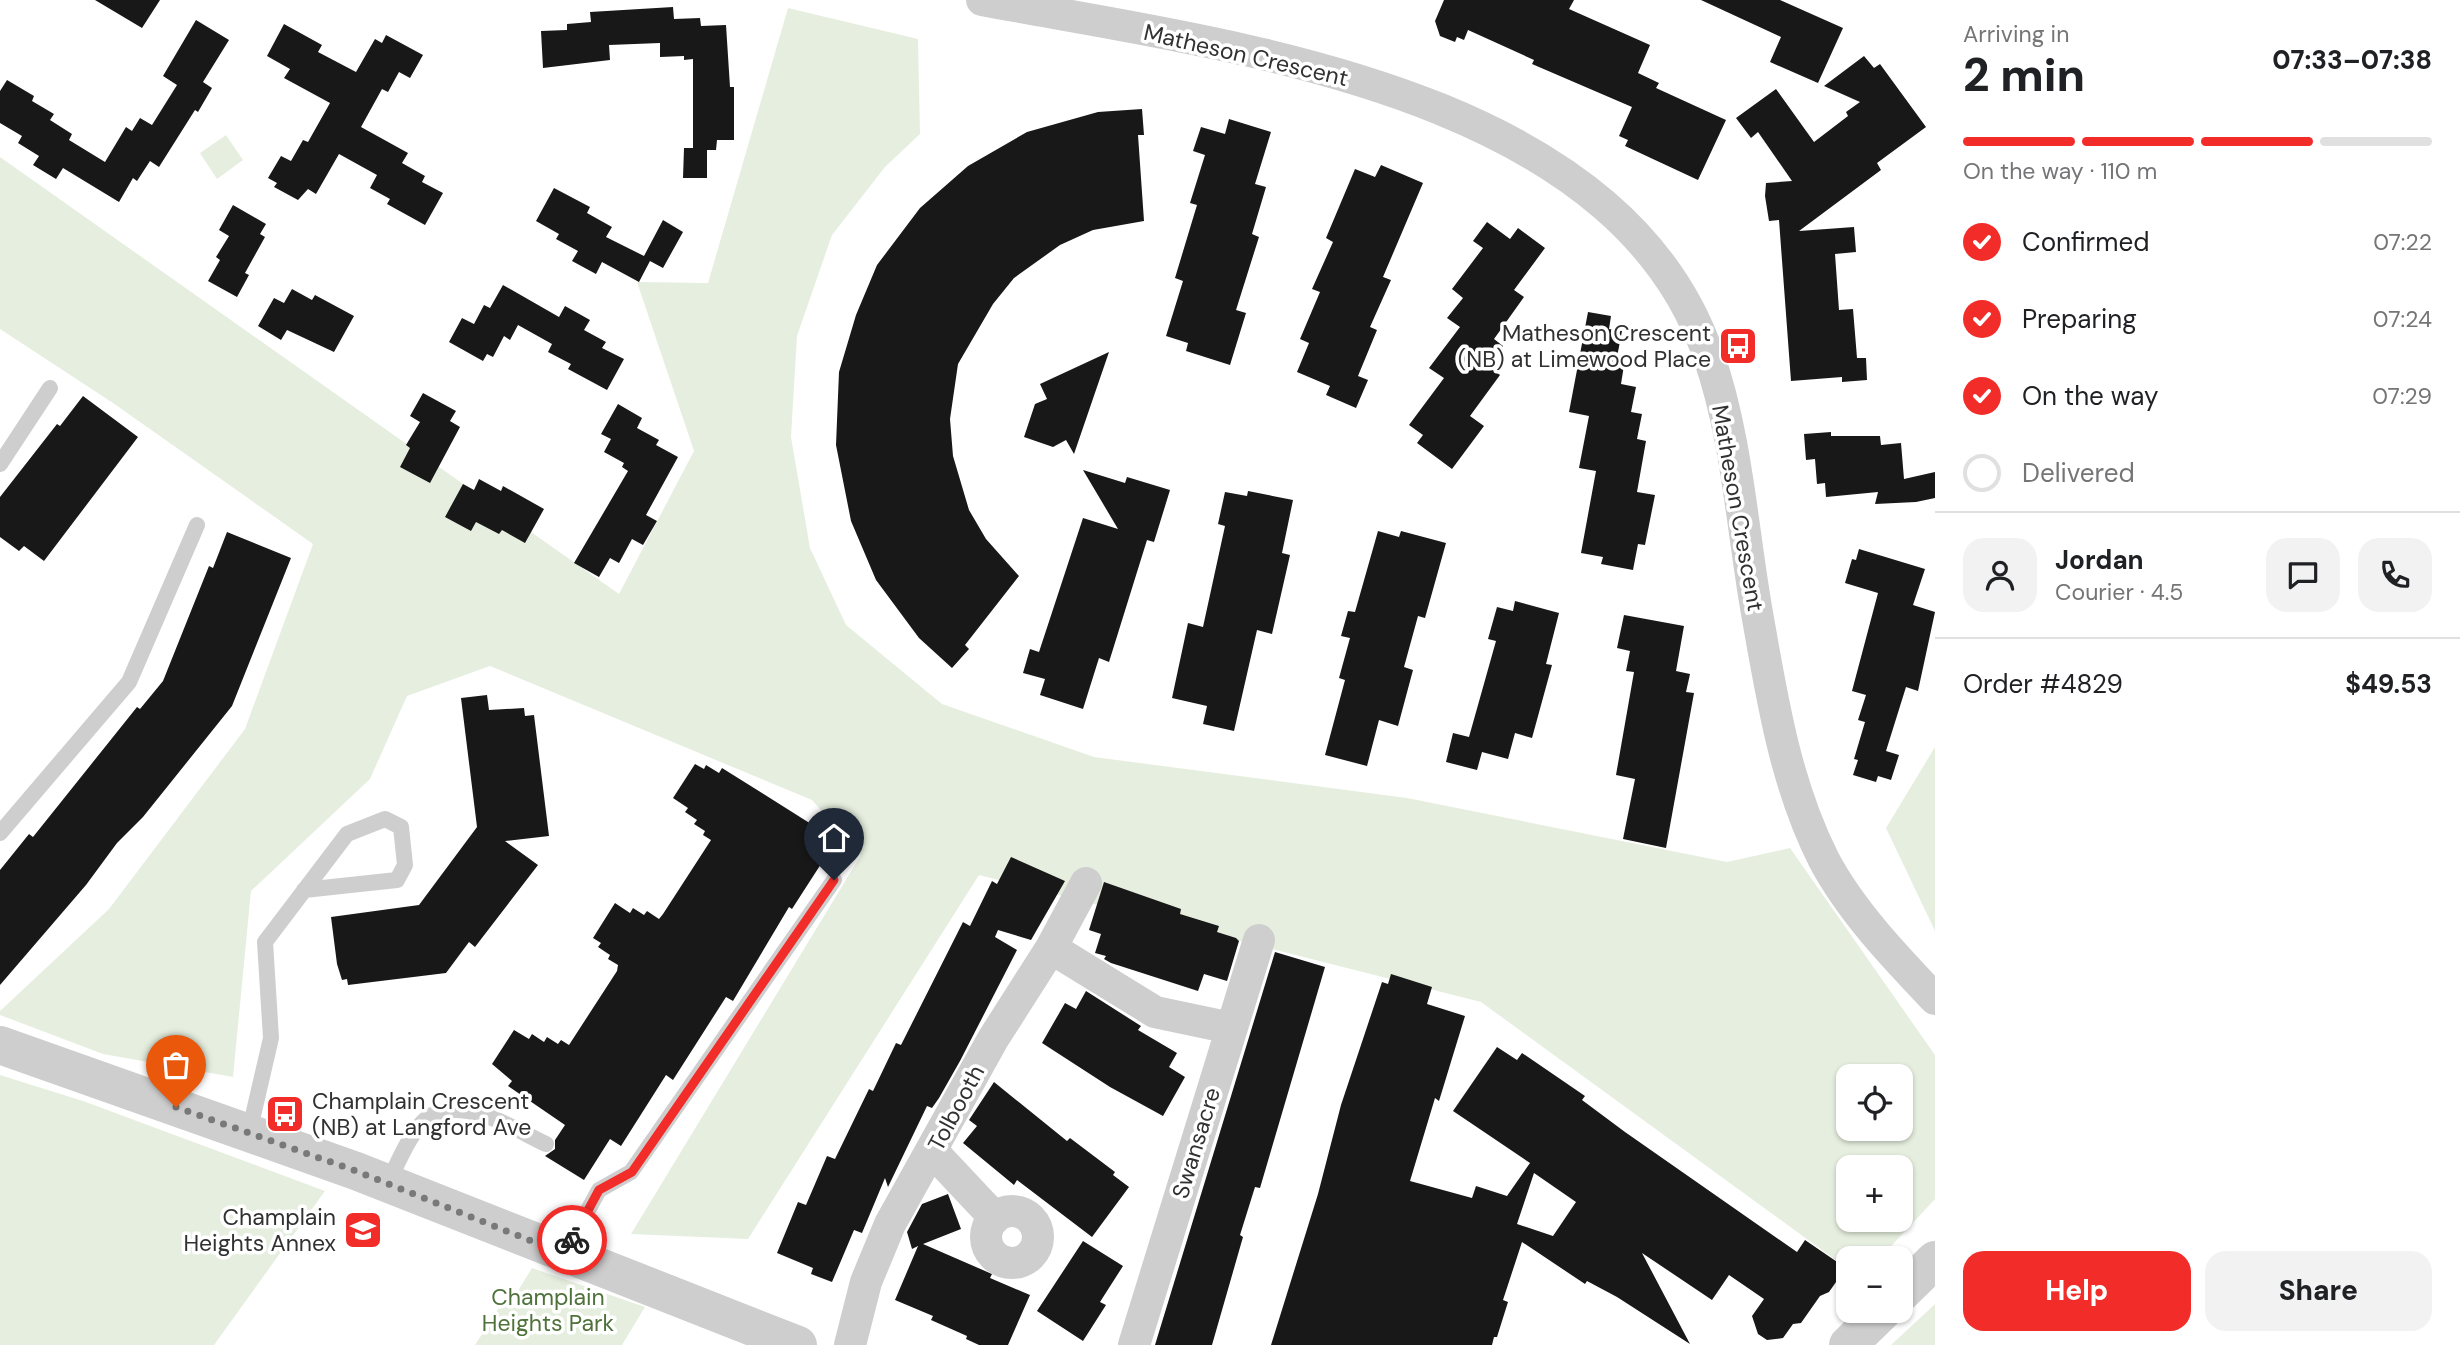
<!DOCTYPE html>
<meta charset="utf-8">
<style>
:root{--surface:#fff;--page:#f2f2f2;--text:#202124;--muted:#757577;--line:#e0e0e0;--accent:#f22c29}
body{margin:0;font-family:"DM Sans",sans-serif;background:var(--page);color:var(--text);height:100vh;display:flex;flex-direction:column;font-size:26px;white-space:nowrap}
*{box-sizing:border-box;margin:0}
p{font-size:23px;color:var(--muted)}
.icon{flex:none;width:38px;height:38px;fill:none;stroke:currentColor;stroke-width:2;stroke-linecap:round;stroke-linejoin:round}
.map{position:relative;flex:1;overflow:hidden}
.drawer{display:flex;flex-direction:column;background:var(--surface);width:525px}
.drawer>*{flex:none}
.tools{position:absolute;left:1836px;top:1064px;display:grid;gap:14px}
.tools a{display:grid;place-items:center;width:77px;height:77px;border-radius:14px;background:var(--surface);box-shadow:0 2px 5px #0004;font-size:35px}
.pin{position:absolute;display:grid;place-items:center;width:60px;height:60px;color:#fff;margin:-72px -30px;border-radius:50% 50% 50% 0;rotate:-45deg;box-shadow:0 0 7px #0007}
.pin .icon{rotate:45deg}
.courier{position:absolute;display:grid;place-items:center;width:70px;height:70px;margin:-35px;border:5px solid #f22c29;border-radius:50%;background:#fff;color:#222;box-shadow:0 2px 9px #0007}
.head em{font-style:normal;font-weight:800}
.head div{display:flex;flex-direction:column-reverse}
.head{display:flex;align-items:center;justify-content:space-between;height:119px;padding:0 28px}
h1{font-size:46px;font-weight:800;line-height:52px}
.bar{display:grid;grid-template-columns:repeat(4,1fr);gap:10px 7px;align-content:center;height:84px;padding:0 28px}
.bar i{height:9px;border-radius:5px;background:var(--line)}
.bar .on{background:var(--accent)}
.bar p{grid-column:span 4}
.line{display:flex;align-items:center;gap:18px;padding:0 28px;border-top:2px solid var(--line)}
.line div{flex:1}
.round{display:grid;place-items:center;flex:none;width:74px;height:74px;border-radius:21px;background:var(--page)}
ol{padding:0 28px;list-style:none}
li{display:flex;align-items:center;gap:21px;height:77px}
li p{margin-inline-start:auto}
li .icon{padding:7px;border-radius:50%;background:var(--accent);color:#fff;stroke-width:4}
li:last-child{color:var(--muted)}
li i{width:38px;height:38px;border:4px solid var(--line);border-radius:50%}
.button{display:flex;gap:14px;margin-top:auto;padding:14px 28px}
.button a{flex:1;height:80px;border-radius:21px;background:var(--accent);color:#fff;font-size:28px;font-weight:800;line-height:80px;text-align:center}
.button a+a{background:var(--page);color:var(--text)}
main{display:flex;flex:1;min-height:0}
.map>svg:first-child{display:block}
.green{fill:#e6efdf;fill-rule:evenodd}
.building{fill:#181818;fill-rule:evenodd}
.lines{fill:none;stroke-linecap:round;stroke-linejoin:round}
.service{stroke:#cecece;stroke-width:16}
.minor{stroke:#cecece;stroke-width:32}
.tertiary{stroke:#cecece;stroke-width:38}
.done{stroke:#797979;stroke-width:7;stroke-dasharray:0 12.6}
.route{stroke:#f22c29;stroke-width:9}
.labels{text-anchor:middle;stroke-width:7;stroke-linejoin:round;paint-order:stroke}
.street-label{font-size:23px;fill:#313131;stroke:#fff}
.poi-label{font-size:23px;fill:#313131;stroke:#fff;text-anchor:end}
.park-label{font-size:23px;fill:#4f713a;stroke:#fff}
</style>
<main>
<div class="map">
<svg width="1935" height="1345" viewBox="0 0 1935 1345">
<rect width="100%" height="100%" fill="#fff"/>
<!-- green -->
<path class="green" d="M 788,8 L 918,39 L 920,134 L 885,167 L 832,235 L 797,336 L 791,437 L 810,548 L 846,625 L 942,704 L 1094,757 L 1407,798 L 1727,862 L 1790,848 L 1935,1055 L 1935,1199 L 1880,1258 L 1848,1258 L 1848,1269 L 1481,1002 L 979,875 L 748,1239 L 631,1234 L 861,855 L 812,800 L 490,666 L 407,696 L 370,779 L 251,891 L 233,1077 L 103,1054 L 0,1015 L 0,1011 L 109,909 L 245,729 L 313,544 L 113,403 L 0,329 L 0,157 L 619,594 L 694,451 L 637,282 L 708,283 ZM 1848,1076 L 1900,1076 L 1900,1129 L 1848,1129 ZM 1848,1167 L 1900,1167 L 1900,1220 L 1848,1220 Z
M 226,135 L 243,160 L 217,179 L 200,153 Z
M 1935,747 L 1935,931 L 1886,828 Z
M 0,1075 L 83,1101 L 325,1191 L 214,1345 L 0,1345 Z
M 532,1268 L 645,1307 L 622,1345 L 475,1345 L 509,1292 L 516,1294 Z
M 1935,1304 L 1935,1345 L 1891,1345 Z"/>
<!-- building -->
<path class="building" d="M 95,0 L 160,0 L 142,28 Z
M 1444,0 L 1574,0 L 1569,9 L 1650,45 L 1638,73 L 1659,83 L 1656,88 L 1726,120 L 1698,180 L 1625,146 L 1628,140 L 1619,136 L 1632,107 L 1532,64 L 1534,60 L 1468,30 L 1464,40 L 1457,37 L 1455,42 L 1440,36 L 1435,21 Z
M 1701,0 L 1780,0 L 1843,28 L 1818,83 L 1770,62 L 1781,37 Z
M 673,7 L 674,19 L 700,18 L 701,26 L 726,25 L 730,87 L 734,87 L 734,140 L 717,140 L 716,150 L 707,150 L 707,178 L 683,178 L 684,148 L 693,148 L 693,59 L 684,60 L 684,56 L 660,57 L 660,43 L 609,45 L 610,60 L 543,68 L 541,31 L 567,30 L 567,24 L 591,22 L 590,12 Z
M 196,20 L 229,40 L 203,82 L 212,88 L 198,112 L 195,110 L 159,167 L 150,161 L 137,181 L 133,178 L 119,202 L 63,168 L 56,179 L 33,165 L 39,156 L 18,143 L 22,136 L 0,123 L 0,91 L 7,80 L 34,96 L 32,101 L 54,114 L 50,120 L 72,134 L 69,140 L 105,162 L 126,127 L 132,131 L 140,118 L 152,125 L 177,85 L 163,76 Z
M 284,24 L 322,45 L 318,52 L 356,72 L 375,39 L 382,43 L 386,35 L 423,55 L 410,78 L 399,72 L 388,92 L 382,89 L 361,127 L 408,153 L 402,163 L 425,176 L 422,182 L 443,193 L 425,225 L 387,204 L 390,199 L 370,188 L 377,175 L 339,154 L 316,194 L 308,189 L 298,200 L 274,187 L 277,183 L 268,178 L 281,156 L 291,161 L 303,140 L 308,142 L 330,103 L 284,78 L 290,69 L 267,56 Z
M 1864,56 L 1874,68 L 1880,64 L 1926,127 L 1877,163 L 1881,170 L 1799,231 L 1854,227 L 1856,252 L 1835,254 L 1839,310 L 1853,309 L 1857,358 L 1866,358 L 1867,380 L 1842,382 L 1842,377 L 1791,381 L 1779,220 L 1769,221 L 1765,196 L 1766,183 L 1792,181 L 1758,132 L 1751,138 L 1736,118 L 1776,89 L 1814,142 L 1848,116 L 1846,112 L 1860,102 L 1824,86 Z
M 1142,109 L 1144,135 L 1138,135 L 1144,221 L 1093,230 L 1060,245 L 1014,278 L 993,304 L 958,364 L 950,419 L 953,456 L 969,510 L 986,539 L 1019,576 L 965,645 L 969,649 L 952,668 L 919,638 L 876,580 L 851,521 L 836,445 L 839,372 L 856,315 L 877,265 L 920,208 L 968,166 L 1027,132 L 1098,112 Z
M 1229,119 L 1271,132 L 1255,184 L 1266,187 L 1252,234 L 1259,237 L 1236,310 L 1246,313 L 1230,365 L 1186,351 L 1188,343 L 1166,336 L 1183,281 L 1175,278 L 1197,205 L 1190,203 L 1205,155 L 1193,151 L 1201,127 L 1225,134 Z
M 1381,165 L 1423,183 L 1383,277 L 1391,280 L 1370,327 L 1377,330 L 1358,376 L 1368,380 L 1356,408 L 1326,395 L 1330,386 L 1297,372 L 1309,343 L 1300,339 L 1320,292 L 1312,289 L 1333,242 L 1326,238 L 1355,169 L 1375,177 Z
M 554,188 L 590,207 L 587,213 L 612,227 L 606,237 L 644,256 L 663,220 L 683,232 L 663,268 L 650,261 L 639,282 L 602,262 L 596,274 L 572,261 L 578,251 L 556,239 L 559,234 L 536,221 Z
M 233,205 L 266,224 L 260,234 L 265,237 L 245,273 L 249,275 L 237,297 L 208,281 L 220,260 L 216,257 L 229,236 L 219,230 Z
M 1487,222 L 1510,239 L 1518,228 L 1545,248 L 1514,290 L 1524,297 L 1494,339 L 1503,346 L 1489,367 L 1500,375 L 1470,416 L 1484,426 L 1452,469 L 1417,443 L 1423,435 L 1409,425 L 1444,378 L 1429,368 L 1460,327 L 1447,318 L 1463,298 L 1452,289 L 1483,248 L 1473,241 Z
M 503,285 L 559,317 L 565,306 L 590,320 L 584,330 L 606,342 L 602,348 L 624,359 L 607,390 L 568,369 L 571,364 L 548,352 L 552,344 L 518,325 L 510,340 L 504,336 L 493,357 L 487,354 L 483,361 L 449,342 L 462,318 L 474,324 L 484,305 L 490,308 Z
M 292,289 L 312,300 L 315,295 L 354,316 L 334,352 L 287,330 L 281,340 L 258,326 L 274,298 L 284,303 Z
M 1588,312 L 1611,316 L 1609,329 L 1622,331 L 1617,357 L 1625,359 L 1621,384 L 1636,387 L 1631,412 L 1642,414 L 1637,439 L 1646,441 L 1637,492 L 1655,495 L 1645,545 L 1638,544 L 1633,570 L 1601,564 L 1603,557 L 1581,553 L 1596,471 L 1579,468 L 1589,416 L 1569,412 Z
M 1109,352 L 1074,454 L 1066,440 L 1053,447 L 1024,437 L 1035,404 L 1047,399 L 1040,384 Z
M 423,393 L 456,411 L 450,421 L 460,427 L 430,483 L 400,467 L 410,448 L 406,445 L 420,422 L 410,416 Z
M 83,396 L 138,437 L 44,561 L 24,546 L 19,551 L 0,537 L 0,497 L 57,424 L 60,426 Z
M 618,404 L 642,418 L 637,428 L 659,440 L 656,445 L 678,457 L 646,515 L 657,521 L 643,545 L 632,539 L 619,563 L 610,558 L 599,577 L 574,563 L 628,471 L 622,467 L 624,463 L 604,452 L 611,439 L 601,434 Z
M 1831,432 L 1831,436 L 1880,436 L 1881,445 L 1901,443 L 1904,479 L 1935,472 L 1935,498 L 1916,502 L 1875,504 L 1878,492 L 1826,497 L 1825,483 L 1817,484 L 1815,459 L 1806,460 L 1804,434 Z
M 1083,470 L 1125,483 L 1127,477 L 1170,490 L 1154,542 L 1147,540 L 1109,662 L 1099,658 L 1083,709 L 1040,695 L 1045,679 L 1023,673 L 1030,649 L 1039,652 L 1083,518 L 1118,529 Z
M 479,479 L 501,491 L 503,486 L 544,509 L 525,543 L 502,530 L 499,534 L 476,522 L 471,531 L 445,517 L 463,484 L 474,490 Z
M 1248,491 L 1293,500 L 1282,553 L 1290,555 L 1272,634 L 1257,630 L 1234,731 L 1203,724 L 1207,706 L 1172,698 L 1188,623 L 1203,627 L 1225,526 L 1218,524 L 1225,492 L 1247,496 Z
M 1378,531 L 1399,537 L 1401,531 L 1446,543 L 1425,618 L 1418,616 L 1404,667 L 1413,670 L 1398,726 L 1379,720 L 1367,766 L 1325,755 L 1345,680 L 1339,678 L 1350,638 L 1341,636 L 1348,611 L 1355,612 Z
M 227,532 L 291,558 L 232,706 L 143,817 L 117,843 L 86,885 L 0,985 L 0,870 L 29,834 L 33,837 L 137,707 L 140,709 L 163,681 L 209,566 L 213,568 Z
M 1859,549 L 1925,569 L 1913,605 L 1935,612 L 1918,691 L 1906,687 L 1886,751 L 1899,755 L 1891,780 L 1878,776 L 1876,782 L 1853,775 L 1858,760 L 1854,759 L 1865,722 L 1858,720 L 1866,695 L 1852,691 L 1878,593 L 1845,583 L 1852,559 L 1856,560 Z
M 1515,601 L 1559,613 L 1546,664 L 1552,665 L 1532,738 L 1515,733 L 1508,759 L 1482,752 L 1477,770 L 1446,762 L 1453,733 L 1469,737 L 1496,641 L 1488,639 L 1497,607 L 1513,611 Z
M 1624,615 L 1684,626 L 1676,671 L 1690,674 L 1686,692 L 1694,693 L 1666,848 L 1623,839 L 1635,779 L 1616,775 L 1634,672 L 1626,671 L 1630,651 L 1617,648 Z
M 487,695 L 489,710 L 524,708 L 525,716 L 534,715 L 549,836 L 505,841 L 538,865 L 475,947 L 469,942 L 446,973 L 348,985 L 347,979 L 342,980 L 337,964 L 331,917 L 419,905 L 477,827 L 461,698 Z
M 695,764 L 704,769 L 706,765 L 719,773 L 722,768 L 781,805 L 819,829 L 816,835 L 825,841 L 823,845 L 830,850 L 792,909 L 789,907 L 733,1001 L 726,997 L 673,1080 L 666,1075 L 621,1146 L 610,1139 L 584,1180 L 545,1156 L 555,1149 L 555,1140 L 565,1125 L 508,1086 L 512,1081 L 492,1064 L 514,1030 L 529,1039 L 532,1034 L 544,1042 L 547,1037 L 558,1044 L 561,1040 L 569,1045 L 617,971 L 618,965 L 608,959 L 610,955 L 598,947 L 601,943 L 593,938 L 615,903 L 630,913 L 633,908 L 644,915 L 647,911 L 659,919 L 663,914 L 711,840 L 703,835 L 705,831 L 694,824 L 697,820 L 685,812 L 688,808 L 673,798 Z
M 1011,857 L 1065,881 L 1031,940 L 998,930 L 995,937 L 1017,950 L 960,1061 L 939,1098 L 932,1108 L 927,1106 L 888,1187 L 885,1178 L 862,1233 L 854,1230 L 832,1282 L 811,1274 L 813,1268 L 777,1253 L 798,1202 L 806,1205 L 827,1156 L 835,1159 L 869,1089 L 873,1091 L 896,1043 L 901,1045 L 963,922 L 970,926 L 992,881 L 997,884 Z
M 1104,882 L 1181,909 L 1180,914 L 1219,926 L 1217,932 L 1236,938 L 1239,941 L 1227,981 L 1204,974 L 1198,991 L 1111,963 L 1104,959 L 1106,956 L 1095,953 L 1101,934 L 1089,930 Z
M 1275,952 L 1325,967 L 1260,1188 L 1255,1187 L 1240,1235 L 1243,1237 L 1212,1345 L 1155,1345 Z
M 1391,974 L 1432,987 L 1427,1004 L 1465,1016 L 1439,1101 L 1435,1098 L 1410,1181 L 1472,1198 L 1476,1186 L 1507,1196 L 1530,1163 L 1453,1111 L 1497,1047 L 1517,1060 L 1522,1053 L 1585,1096 L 1582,1100 L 1625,1132 L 1797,1252 L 1805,1240 L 1846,1268 L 1829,1292 L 1820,1296 L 1801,1323 L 1793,1324 L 1783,1338 L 1767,1340 L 1758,1334 L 1752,1316 L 1764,1299 L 1729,1275 L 1712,1300 L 1642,1253 L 1690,1344 L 1617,1297 L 1587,1281 L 1585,1284 L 1522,1242 L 1503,1300 L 1508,1302 L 1497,1337 L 1494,1337 L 1492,1345 L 1271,1345 L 1318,1194 L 1341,1105 L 1382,982 L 1388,984 ZM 1534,1173 L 1576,1202 L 1553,1236 L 1517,1224 Z
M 1086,991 L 1141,1026 L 1138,1030 L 1177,1053 L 1169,1067 L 1185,1077 L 1163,1116 L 1110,1087 L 1042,1043 L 1065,1003 L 1076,1009 Z
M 994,1082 L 1067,1141 L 1070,1138 L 1115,1172 L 1113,1175 L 1129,1187 L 1092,1237 L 1017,1180 L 1014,1185 L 963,1143 L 977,1126 L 969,1120 Z
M 948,1194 L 961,1229 L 923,1244 L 992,1274 L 990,1278 L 1030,1295 L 1008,1345 L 979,1345 L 966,1339 L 967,1336 L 931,1320 L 933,1316 L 895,1300 L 918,1246 L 912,1249 L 907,1232 L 922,1204 Z
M 1083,1241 L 1123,1266 L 1100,1302 L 1106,1305 L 1083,1341 L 1037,1311 Z"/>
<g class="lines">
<!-- service -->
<path class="service" d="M 0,464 L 50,388
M 0,833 L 129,682 L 197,525
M 249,1133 L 271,1038 L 265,942 L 347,834 L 385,819 L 401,827 L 405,865 L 397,880 L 304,890
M 388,1183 C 397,1165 413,1124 432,1115 C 469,1098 514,1129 546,1144
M 564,1254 L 599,1190 L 631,1172 L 834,880"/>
<!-- minor -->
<path class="minor" d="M 982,0 C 1221,45 1615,87 1708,354 C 1737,436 1742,528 1757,613 C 1772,698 1785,783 1824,860 C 1851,911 1895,957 1935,999
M 1051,948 L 1155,1012 L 1231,1028
M 933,1152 L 995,1218
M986 1237a26 26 0 1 1 52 0a26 26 0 1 1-52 0Z
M 850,1345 L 866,1282 L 890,1224 L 993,1039 L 1051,948 L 1086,883
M 1134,1345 L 1259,940"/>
<!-- tertiary -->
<path class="tertiary" d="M 0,1045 L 356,1171 L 798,1345
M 1900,1294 L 1935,1260
M 1848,1345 L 1883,1311"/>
</g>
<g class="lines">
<!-- done -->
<path class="done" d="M 176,1107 L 356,1171 L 564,1254 L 572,1240"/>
<!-- route -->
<path class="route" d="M 572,1240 L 599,1190 L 632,1172 L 834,880"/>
</g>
<!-- icons -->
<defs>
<symbol id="bus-square" viewBox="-11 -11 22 22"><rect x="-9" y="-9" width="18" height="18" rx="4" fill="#f22c29" stroke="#fff"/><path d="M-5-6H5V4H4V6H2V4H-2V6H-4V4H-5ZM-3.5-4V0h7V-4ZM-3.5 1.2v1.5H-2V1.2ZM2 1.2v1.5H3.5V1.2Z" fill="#fff"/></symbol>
<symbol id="school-square" viewBox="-11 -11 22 22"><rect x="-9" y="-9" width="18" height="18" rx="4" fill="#f22c29" stroke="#fff"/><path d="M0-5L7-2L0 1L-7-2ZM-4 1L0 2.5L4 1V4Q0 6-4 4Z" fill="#fff"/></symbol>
</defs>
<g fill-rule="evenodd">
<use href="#bus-square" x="1716" y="324" width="44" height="44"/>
<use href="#bus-square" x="263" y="1092" width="44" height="44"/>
<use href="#school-square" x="341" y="1208" width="44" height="44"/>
</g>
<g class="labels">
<!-- street labels -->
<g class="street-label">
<text transform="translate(1246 55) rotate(13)" y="8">Matheson Crescent</text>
<text transform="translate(1738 508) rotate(80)" y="8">Matheson Crescent</text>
<text transform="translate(956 1108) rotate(-62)" y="8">Tolbooth</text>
<text transform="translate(1196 1143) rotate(-73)" y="8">Swansacre</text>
</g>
<!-- poi labels -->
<g class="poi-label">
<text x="1711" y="341">Matheson Crescent<tspan x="1711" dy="26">(NB) at Limewood Place</tspan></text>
<text x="312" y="1109" text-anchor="start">Champlain Crescent<tspan x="312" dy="26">(NB) at Langford Ave</tspan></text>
<text x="336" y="1225">Champlain<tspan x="336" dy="26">Heights Annex</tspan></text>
</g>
<!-- park labels -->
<g class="park-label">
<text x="548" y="1305">Champlain<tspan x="548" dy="26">Heights Park</tspan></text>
</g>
</g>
</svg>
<div class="tools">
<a><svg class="icon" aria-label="locate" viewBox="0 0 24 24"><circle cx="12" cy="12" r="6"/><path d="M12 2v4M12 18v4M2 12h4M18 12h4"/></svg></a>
<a>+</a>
<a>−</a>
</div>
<div class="pin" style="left:176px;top:1107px;background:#ea580c"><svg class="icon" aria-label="bag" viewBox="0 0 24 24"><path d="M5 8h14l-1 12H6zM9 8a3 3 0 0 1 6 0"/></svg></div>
<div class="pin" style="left:834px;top:880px;background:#1f2937"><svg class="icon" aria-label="home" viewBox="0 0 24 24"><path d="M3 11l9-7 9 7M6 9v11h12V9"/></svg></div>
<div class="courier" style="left:572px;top:1240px"><svg class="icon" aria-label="bike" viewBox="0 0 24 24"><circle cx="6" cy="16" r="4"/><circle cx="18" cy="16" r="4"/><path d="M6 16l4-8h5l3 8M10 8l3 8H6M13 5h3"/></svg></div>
</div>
<section class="drawer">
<div class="head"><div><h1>2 min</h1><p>Arriving in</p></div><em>07:33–07:38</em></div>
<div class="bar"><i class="on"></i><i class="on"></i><i class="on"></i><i></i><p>On the way · 110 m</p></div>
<ol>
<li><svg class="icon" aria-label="check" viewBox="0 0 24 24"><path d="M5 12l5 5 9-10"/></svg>Confirmed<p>07:22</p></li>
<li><svg class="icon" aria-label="check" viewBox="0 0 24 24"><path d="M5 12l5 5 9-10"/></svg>Preparing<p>07:24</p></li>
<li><svg class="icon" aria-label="check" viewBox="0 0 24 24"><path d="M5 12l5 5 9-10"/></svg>On the way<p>07:29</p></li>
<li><i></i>Delivered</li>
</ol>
<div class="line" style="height:126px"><a class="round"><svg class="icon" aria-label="person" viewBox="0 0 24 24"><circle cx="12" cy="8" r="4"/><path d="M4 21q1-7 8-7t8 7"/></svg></a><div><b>Jordan</b><p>Courier · 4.5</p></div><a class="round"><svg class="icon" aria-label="chat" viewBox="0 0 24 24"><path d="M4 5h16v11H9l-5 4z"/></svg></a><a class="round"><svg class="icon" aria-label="phone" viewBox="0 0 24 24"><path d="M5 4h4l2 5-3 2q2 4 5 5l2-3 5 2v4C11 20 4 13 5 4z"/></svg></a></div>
<div class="line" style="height:91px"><div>Order #4829</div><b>$49.53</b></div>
<div class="button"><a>Help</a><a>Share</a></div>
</section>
</main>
